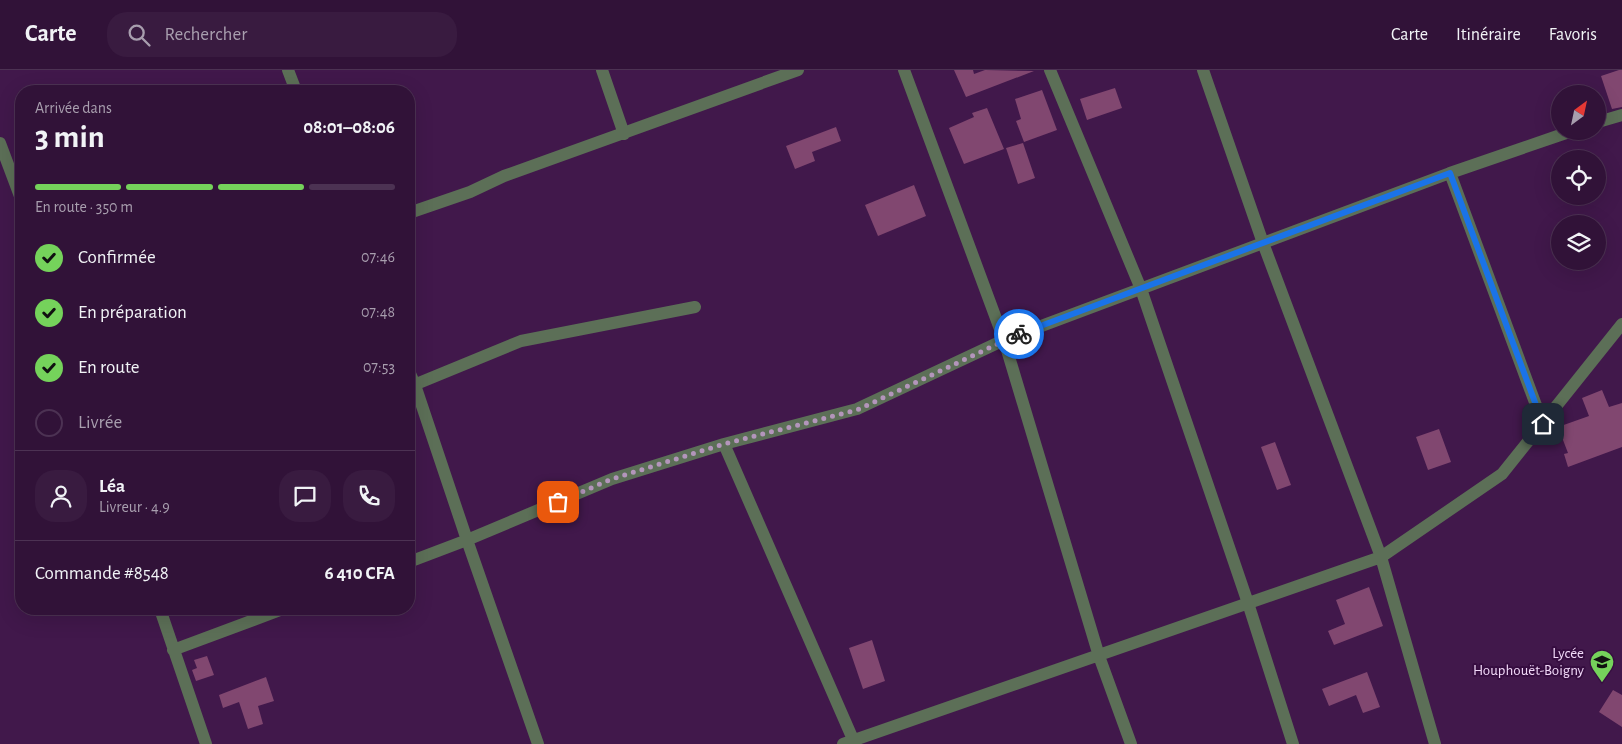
<!DOCTYPE html>
<html lang="fr">
<meta charset="utf-8">
<style>
:root{--surface:#311238;--page:#391b40;--text:#f1f3f6;--muted:#a89eae;--line:#4c3253;--accent:#75d25b}
body{margin:0;font-family:"Alegreya Sans",sans-serif;background:var(--page);color:var(--text);height:100vh;display:flex;flex-direction:column;font-size:19px;white-space:nowrap}
*{box-sizing:border-box;margin:0}
p{font-size:16px;color:var(--muted)}
.icon{flex:none;width:28px;height:28px;fill:none;stroke:currentColor;stroke-width:2;stroke-linecap:round;stroke-linejoin:round}
.map{position:relative;flex:1;overflow:hidden}
.drawer{position:absolute;left:15px;top:15px;width:400px;height:530px;display:flex;flex-direction:column;background:var(--surface);border-radius:20px;box-shadow:0 5px 20px #0002,0 0 0 1px var(--line)}
.drawer>*{flex:none}
.needle{width:32px;rotate:33deg}
.buttons{position:absolute;left:1551px;top:15px;display:grid;gap:10px}
.buttons a{display:grid;place-items:center;width:55px;height:55px;border-radius:50%;background:var(--surface);box-shadow:0 5px 20px #0002,0 0 0 1px var(--line);font-size:25px}
.pin{position:absolute;display:grid;place-items:center;width:42px;height:42px;color:#fff;margin:-21px;border-radius:10px;box-shadow:0 2px 8px #0006}
.courier{position:absolute;display:grid;place-items:center;width:50px;height:50px;margin:-25px;border:4px solid #1a73e8;border-radius:50%;background:#fff;color:#222;box-shadow:0 1px 6px #0007}
.overview em{font-style:normal;font-weight:700}
.overview div{display:flex;flex-direction:column-reverse}
.overview{display:flex;align-items:center;justify-content:space-between;height:85px;padding:0 20px}
h1{font-size:32px;font-weight:700;line-height:38px}
.bar{display:grid;grid-template-columns:repeat(4,1fr);gap:8px 5px;align-content:center;height:60px;padding:0 20px}
.bar i{height:6px;border-radius:4px;background:var(--line)}
.bar .current{background:var(--accent)}
.bar p{grid-column:span 4}
.line{display:flex;align-items:center;gap:12px;padding:0 20px;border-top:1px solid var(--line)}
.line div{flex:1}
.round{display:grid;place-items:center;flex:none;width:52px;height:52px;border-radius:20px;background:var(--page)}
ol{padding:0 20px;list-style:none}
li{display:flex;align-items:center;gap:15px;height:55px}
li p{margin-inline-start:auto}
li .icon{padding:5px;border-radius:50%;background:var(--accent);color:#111;stroke-width:4}
li:last-child{color:var(--muted)}
li i{width:28px;height:28px;border:2px solid var(--line);border-radius:50%}
header{display:flex;align-items:center;gap:30px;box-sizing:border-box;height:70px;padding:0 25px;background:var(--surface);border-bottom:1px solid var(--line)}
header strong{font-size:24px}
nav{display:flex;gap:28px;margin-inline-start:auto;font-size:18px}
.search{width:350px;height:45px;background:var(--page);display:flex;align-items:center;gap:12px;box-sizing:border-box;padding:0 18px;border-radius:20px;color:var(--muted);font-size:19px}
.map>svg:first-child{display:block}
.building{fill:#814770}
.lines{fill:none;stroke-linecap:round;stroke-linejoin:round}
.minor{stroke:#5c6f57;stroke-width:12}
.done{stroke:#b395bb;stroke-width:5;stroke-dasharray:0 9}
.route{stroke:#1a73e8;stroke-width:6}
.labels{text-anchor:middle;stroke-width:4;stroke-linejoin:round;paint-order:stroke}
.poi-label{font-size:15px;fill:#f1d9f8;stroke:#360d40;text-anchor:end}
</style>
<header>
<strong>Carte</strong>
<div class="search"><svg class="icon" aria-label="search" viewBox="0 0 24 24"><circle cx="10" cy="10" r="6"/><path d="M15 15l6 6"/></svg>Rechercher</div>
<nav><a>Carte</a><a>Itinéraire</a><a>Favoris</a></nav>
</header>
<div class="map">
<svg width="1622" height="674" viewBox="0 0 1622 674">
<rect width="100%" height="100%" fill="#41184b"/>
<!-- building -->
<path class="building" d="M 954,0 L 973,0 L 974,4 L 985,0 L 1034,1 L 966,27 Z
M 1619,0 L 1622,0 L 1622,37 L 1612,39 L 1601,6 Z
M 1115,18 L 1122,38 L 1087,50 L 1080,29 Z
M 1042,20 L 1057,60 L 1024,72 L 1016,51 L 1021,49 L 1015,29 Z
M 987,38 L 1004,79 L 964,94 L 949,58 L 974,47 L 972,43 Z
M 836,57 L 841,71 L 812,82 L 815,91 L 795,99 L 786,76 Z
M 1023,73 L 1035,108 L 1018,114 L 1006,78 Z
M 914,115 L 926,146 L 878,166 L 865,135 Z
M 1602,320 L 1609,337 L 1622,333 L 1622,377 L 1568,397 L 1564,384 L 1568,383 L 1558,357 L 1589,346 L 1582,328 Z
M 1439,359 L 1451,392 L 1428,400 L 1416,367 Z
M 1275,372 L 1291,415 L 1277,420 L 1261,377 Z
M 1369,517 L 1383,556 L 1334,575 L 1328,561 L 1345,554 L 1336,530 Z
M 872,570 L 885,611 L 863,619 L 849,578 Z
M 207,586 L 214,605 L 196,611 L 192,600 L 197,598 L 194,590 Z
M 1367,602 L 1380,637 L 1363,643 L 1356,625 L 1329,636 L 1322,619 Z
M 266,607 L 274,631 L 258,636 L 263,654 L 248,659 L 239,632 L 223,638 L 219,625 Z
M 1613,620 L 1622,625 L 1622,657 L 1599,642 Z"/>
<g class="lines">
<!-- minor -->
<path class="minor" d="M 288,0 L 296,21
M 602,0 L 624,64
M 904,0 L 1004,270 L 1099,586 L 1131,674
M 1050,0 L 1141,219 L 1248,533 L 1293,674
M 1203,0 L 1263,173 L 1381,487 L 1435,674
M 1598,52 L 1622,45
M 0,73 L 21,129
M 1450,103 L 1543,354
M 409,143 L 470,122 L 504,106 L 798,0
M 409,301 L 415,315 L 467,470 L 538,674
M 409,317 L 521,271 L 695,237
M 724,374 L 855,674
M 409,492 L 467,470 L 612,409 L 724,374 L 857,339 L 1004,270 L 1450,103 L 1572,61
M 160,539 L 206,674
M 173,580 L 283,539
M 843,674 L 1381,487 L 1502,404 L 1622,254"/>
</g>
<g class="lines">
<!-- done -->
<path class="done" d="M 558,432 L 612,409 L 724,374 L 857,340 L 1019,264"/>
<!-- route -->
<path class="route" d="M 1019,264 L 1450,103 L 1543,354"/>
</g>
<!-- icons -->
<defs>
<symbol id="school-pin" viewBox="-11 -11 22 30"><path d="M0 17L-7.5 6A9.5 9.5 0 1 1 7.5 6Z" fill="#75d25b" stroke="#360d40"/><path d="M0-5L7-2L0 1L-7-2ZM-4 1L0 2.5L4 1V4Q0 6-4 4Z" fill="#111"/></symbol>
</defs>
<g fill-rule="evenodd">
<use href="#school-pin" x="1588" y="578" width="28" height="38"/>
</g>
<g class="labels">
<!-- poi labels -->
<g class="poi-label">
<text x="1584" y="588">Lycée<tspan x="1584" dy="17">Houphouët-Boigny</tspan></text>
</g>
</g>
</svg>
<div class="buttons">
<a><svg class="needle" viewBox="-14 -14 28 28"><path d="M0-13l5 13h-10z" fill="#e53935"/><path d="M0 13l5-13h-10z" fill="#a89eae"/></svg></a>
<a><svg class="icon" aria-label="locate" viewBox="0 0 24 24"><circle cx="12" cy="12" r="6"/><path d="M12 2v4M12 18v4M2 12h4M18 12h4"/></svg></a>
<a><svg class="icon" aria-label="layers" viewBox="0 0 24 24"><path d="M12 4l9 5-9 5-9-5zM3 14l9 5 9-5"/></svg></a>
</div>
<div class="pin" style="left:558px;top:432px;background:#ea580c"><svg class="icon" aria-label="bag" viewBox="0 0 24 24"><path d="M5 8h14l-1 12H6zM9 8a3 3 0 0 1 6 0"/></svg></div>
<div class="pin" style="left:1543px;top:354px;background:#1f2937"><svg class="icon" aria-label="home" viewBox="0 0 24 24"><path d="M3 11l9-7 9 7M6 9v11h12V9"/></svg></div>
<div class="courier" style="left:1019px;top:264px"><svg class="icon" aria-label="bike" viewBox="0 0 24 24"><circle cx="6" cy="16" r="4"/><circle cx="18" cy="16" r="4"/><path d="M6 16l4-8h5l3 8M10 8l3 8H6M13 5h3"/></svg></div>
<section class="drawer">
<div class="overview"><div><h1>3 min</h1><p>Arrivée dans</p></div><em>08:01–08:06</em></div>
<div class="bar"><i class="current"></i><i class="current"></i><i class="current"></i><i></i><p>En route · 350 m</p></div>
<ol>
<li><svg class="icon" aria-label="check" viewBox="0 0 24 24"><path d="M5 12l5 5 9-10"/></svg>Confirmée<p>07:46</p></li>
<li><svg class="icon" aria-label="check" viewBox="0 0 24 24"><path d="M5 12l5 5 9-10"/></svg>En préparation<p>07:48</p></li>
<li><svg class="icon" aria-label="check" viewBox="0 0 24 24"><path d="M5 12l5 5 9-10"/></svg>En route<p>07:53</p></li>
<li><i></i>Livrée</li>
</ol>
<div class="line" style="height:90px"><a class="round"><svg class="icon" aria-label="person" viewBox="0 0 24 24"><circle cx="12" cy="8" r="4"/><path d="M4 21q1-7 8-7t8 7"/></svg></a><div><b>Léa</b><p>Livreur · 4.9</p></div><a class="round"><svg class="icon" aria-label="chat" viewBox="0 0 24 24"><path d="M4 5h16v11H9l-5 4z"/></svg></a><a class="round"><svg class="icon" aria-label="phone" viewBox="0 0 24 24"><path d="M5 4h4l2 5-3 2q2 4 5 5l2-3 5 2v4C11 20 4 13 5 4z"/></svg></a></div>
<div class="line" style="height:65px"><div>Commande #8548</div><b>6 410 CFA</b></div>
</section>
</div>
